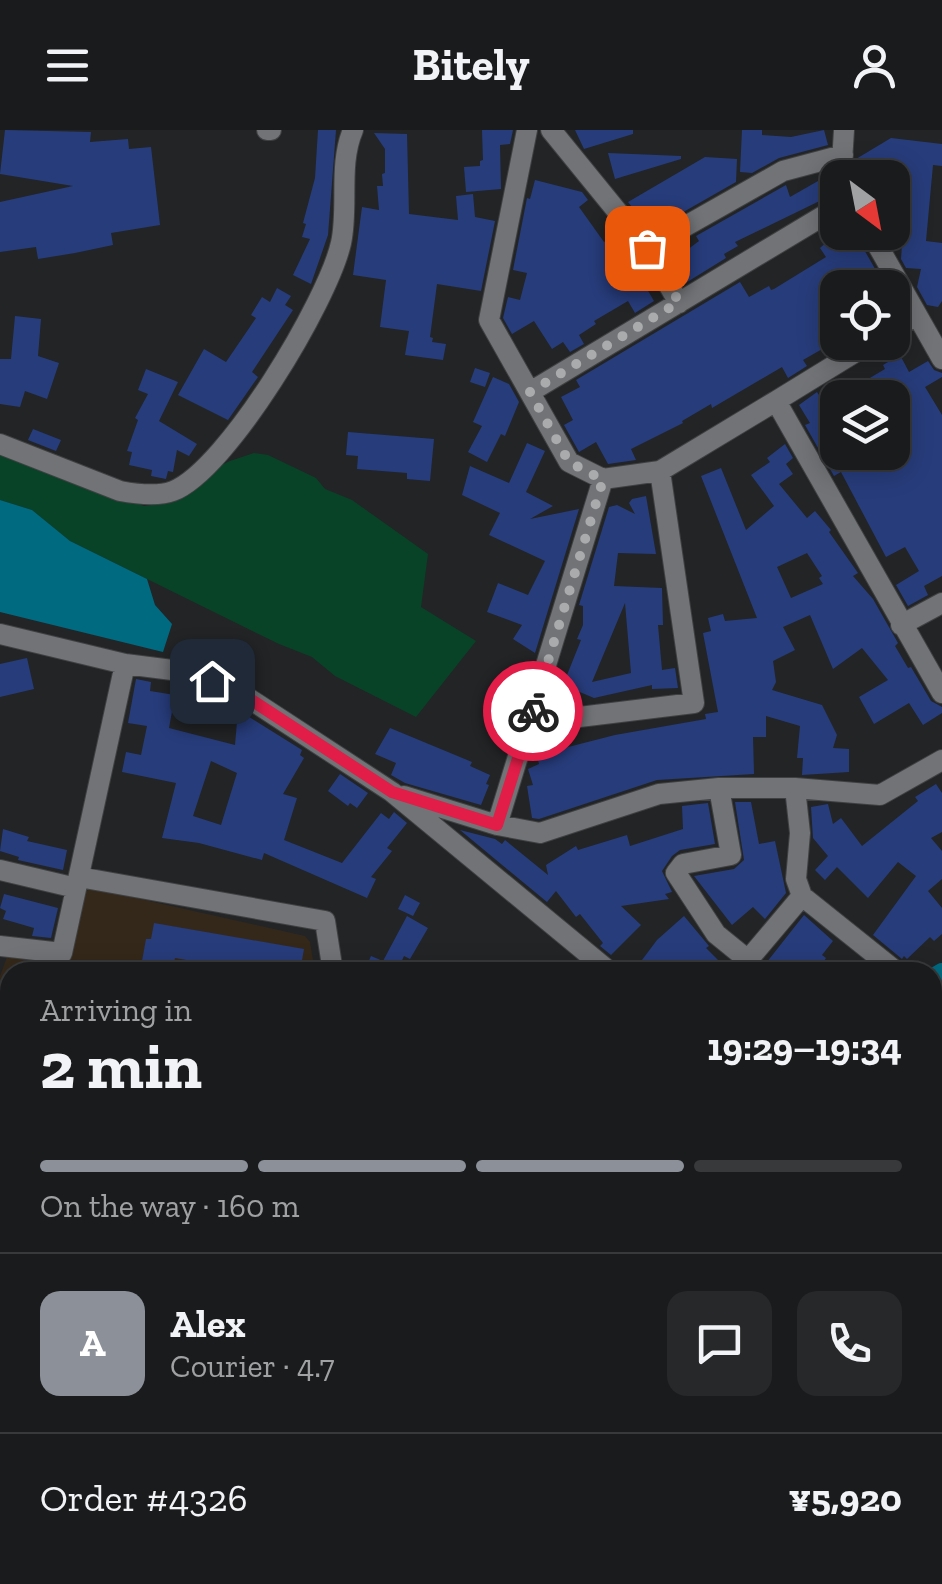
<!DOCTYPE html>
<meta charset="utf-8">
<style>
:root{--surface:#1a1b1c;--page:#272829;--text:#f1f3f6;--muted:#9fa1a3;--line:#38393b;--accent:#8c9099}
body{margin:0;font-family:"Zilla Slab",serif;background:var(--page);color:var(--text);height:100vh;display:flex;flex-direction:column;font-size:38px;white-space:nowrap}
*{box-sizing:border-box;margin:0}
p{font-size:32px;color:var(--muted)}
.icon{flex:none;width:55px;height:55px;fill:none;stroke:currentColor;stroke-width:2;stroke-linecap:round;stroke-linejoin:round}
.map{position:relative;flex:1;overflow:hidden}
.drawer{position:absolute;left:0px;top:832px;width:942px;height:622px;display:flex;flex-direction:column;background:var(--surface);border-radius:30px 30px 0 0;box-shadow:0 5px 25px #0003,0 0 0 2px var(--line)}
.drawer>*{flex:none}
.needle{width:65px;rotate:148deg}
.buttons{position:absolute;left:820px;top:30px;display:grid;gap:20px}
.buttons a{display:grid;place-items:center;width:90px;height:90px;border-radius:20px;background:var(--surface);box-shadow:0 5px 25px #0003,0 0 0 2px var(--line);font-size:50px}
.pin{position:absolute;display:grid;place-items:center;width:85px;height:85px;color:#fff;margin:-42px;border-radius:20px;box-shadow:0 5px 15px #0006}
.courier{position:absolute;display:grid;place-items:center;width:100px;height:100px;margin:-50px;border:8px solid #e11d48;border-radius:50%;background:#fff;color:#222;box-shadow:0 2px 12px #0007}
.head em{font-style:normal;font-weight:700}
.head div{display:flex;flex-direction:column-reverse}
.head{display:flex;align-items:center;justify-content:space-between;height:170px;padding:0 40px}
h1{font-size:65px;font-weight:700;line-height:75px}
.bar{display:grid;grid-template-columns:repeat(4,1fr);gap:15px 10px;align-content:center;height:120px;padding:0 40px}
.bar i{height:12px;border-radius:8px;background:var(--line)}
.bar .on{background:var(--accent)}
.bar p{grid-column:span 4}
.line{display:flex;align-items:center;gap:25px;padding:0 40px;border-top:2px solid var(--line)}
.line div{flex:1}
.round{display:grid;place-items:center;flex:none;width:105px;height:105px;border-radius:20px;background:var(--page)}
header{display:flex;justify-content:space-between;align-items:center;height:130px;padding:0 40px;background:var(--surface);font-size:45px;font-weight:700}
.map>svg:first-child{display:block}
.education{fill:#34281a}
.green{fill:#084328}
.water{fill:#006a80}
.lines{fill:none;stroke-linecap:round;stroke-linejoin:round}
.canal{stroke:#006a80;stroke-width:20}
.building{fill:#273c7b;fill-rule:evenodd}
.minor-casing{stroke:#3f4042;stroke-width:22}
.minor{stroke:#717376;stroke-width:20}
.done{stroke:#aaabad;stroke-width:10;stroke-dasharray:0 18}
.route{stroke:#e11d48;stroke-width:12}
</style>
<header><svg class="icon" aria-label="menu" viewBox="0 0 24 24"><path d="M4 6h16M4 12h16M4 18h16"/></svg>Bitely<svg class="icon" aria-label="person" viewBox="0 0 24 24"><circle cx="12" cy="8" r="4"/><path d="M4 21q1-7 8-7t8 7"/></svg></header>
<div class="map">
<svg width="942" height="1454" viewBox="0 0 942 1454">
<rect width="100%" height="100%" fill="#222426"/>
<!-- education -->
<path class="education" d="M 91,758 L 305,806 L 310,812 L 315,842 L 10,842 L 10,1138 L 0,1139 L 0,846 L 7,827 L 16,822 L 67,832 L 83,764 Z"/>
<!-- green -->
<path class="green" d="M 0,317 L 144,376 L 174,372 L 209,341 L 230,331 L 254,323 L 268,325 L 316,348 L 325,359 L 352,370 L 428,424 L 421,477 L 476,511 L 416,587 L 335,546 L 312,527 L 279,514 L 70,411 L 32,380 L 0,370 Z"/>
<!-- water -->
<path class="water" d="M 0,370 L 32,380 L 70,411 L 147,449 L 155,475 L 172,494 L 163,522 L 0,482 Z"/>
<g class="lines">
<!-- canal -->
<path class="canal" d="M 932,849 L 942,843
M 759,1454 L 762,1445"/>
</g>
<!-- building -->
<path class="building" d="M 5,0 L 91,2 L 90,12 L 128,9 L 129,19 L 151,17 L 160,95 L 111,103 L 113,115 L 75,123 L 38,129 L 36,117 L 0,122 L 0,72 L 73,56 L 0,44 Z
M 318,0 L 336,0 L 328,105 L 311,154 L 293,145 L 310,109 L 302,107 L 306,94 L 303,93 L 315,48 Z
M 482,0 L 513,0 L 510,14 L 500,15 L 501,59 L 466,62 L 464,37 L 480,36 L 480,31 L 483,30 Z
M 575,0 L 633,0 L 633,4 L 584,19 Z
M 742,0 L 762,0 L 762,5 L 791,7 L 824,0 L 828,15 L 779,28 L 752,43 L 740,42 Z
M 374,3 L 407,4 L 409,84 L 458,90 L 456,66 L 473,64 L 475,87 L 495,91 L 481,161 L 437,154 L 430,207 L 433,208 L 432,212 L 446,214 L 443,230 L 405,225 L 409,201 L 380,197 L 386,150 L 353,145 L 362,77 L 379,80 L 377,56 L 383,56 L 382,44 L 385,43 L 385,19 Z
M 891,8 L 942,14 L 942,36 L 933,35 L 926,111 L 942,113 L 942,171 L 938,177 L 927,175 L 917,157 L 921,139 L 906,138 L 901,129 L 903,99 L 892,98 L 897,39 L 855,37 L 856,29 Z
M 608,23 L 681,26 L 681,29 L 615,49 Z
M 705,27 L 737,29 L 736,52 L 657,97 L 653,88 L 645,93 L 628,72 Z
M 825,47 L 834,64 L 735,112 L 738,116 L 724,124 L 726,128 L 684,154 L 671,132 L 699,111 L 696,106 L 786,55 L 790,67 Z
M 535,50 L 582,62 L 588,70 L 579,77 L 604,112 L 615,104 L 654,171 L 635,183 L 628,171 L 594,191 L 596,194 L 579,205 L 584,214 L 570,222 L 563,212 L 552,219 L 534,191 L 512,204 L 503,188 L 508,167 L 520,170 L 527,143 L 513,140 L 527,68 L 530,69 Z
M 838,102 L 854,102 L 886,158 L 838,158 L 838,210 L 803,230 L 807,236 L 788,248 L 782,237 L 712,278 L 711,274 L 682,291 L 683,293 L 631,319 L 636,330 L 608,334 L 596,312 L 579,322 L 564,295 L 573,290 L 561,267 L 580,257 L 576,250 L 740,152 L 749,167 L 769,156 L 771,160 L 774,159 L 826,127 L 820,118 Z
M 277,158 L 291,166 L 285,175 L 293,180 L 252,242 L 258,247 L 228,290 L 178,265 L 204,219 L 226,232 L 256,188 L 251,185 L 262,167 L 270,172 Z
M 15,186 L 41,189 L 38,226 L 59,233 L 47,269 L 25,261 L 20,277 L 0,274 L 0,229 L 11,229 Z
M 900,225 L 909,242 L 928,231 L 934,240 L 942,243 L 942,247 L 925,257 L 942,285 L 942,446 L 924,456 L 928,465 L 908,476 L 896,455 L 919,441 L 905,417 L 886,427 L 841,342 L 834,346 L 805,295 L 810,293 L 799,275 L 817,262 L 828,280 L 838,275 L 838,322 L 892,322 L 892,268 L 836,268 L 885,239 L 883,235 Z
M 475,238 L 490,243 L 485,257 L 470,252 Z
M 146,239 L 178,252 L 159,291 L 197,314 L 189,326 L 177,320 L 173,342 L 168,341 L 166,349 L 151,346 L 152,340 L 129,335 L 132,322 L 127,321 L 138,290 L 135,288 L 148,264 L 138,260 Z
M 493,247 L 509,254 L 519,272 L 505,306 L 501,304 L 487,332 L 468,322 L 482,296 L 473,292 Z
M 33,299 L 61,310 L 56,321 L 28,310 Z
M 348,302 L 434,309 L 430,351 L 407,349 L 407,343 L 357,339 L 358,326 L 346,325 Z
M 527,313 L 545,321 L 526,362 L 553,376 L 530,389 L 579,379 L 535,523 L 513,509 L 522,495 L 487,482 L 498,453 L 528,465 L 545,431 L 489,405 L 500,383 L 462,365 L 470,336 L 509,353 Z
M 785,314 L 793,328 L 786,334 L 793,344 L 779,354 L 807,388 L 815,381 L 831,400 L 829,402 L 858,443 L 853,446 L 873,469 L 898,513 L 895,516 L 908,538 L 911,537 L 931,571 L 942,577 L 942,583 L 923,595 L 909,573 L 874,594 L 859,567 L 888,550 L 862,518 L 833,539 L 810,485 L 783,497 L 795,520 L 773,531 L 776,552 L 772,560 L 822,575 L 837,605 L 833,618 L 849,619 L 849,642 L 802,645 L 803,628 L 797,628 L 800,596 L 766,586 L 766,607 L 753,607 L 754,644 L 657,650 L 539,689 L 532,688 L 527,656 L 533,655 L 528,639 L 539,634 L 537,625 L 615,605 L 706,589 L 705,584 L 718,582 L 703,503 L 711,501 L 708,488 L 723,484 L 725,491 L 757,488 L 701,346 L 721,338 L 746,400 L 774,376 L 751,345 L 770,332 L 767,328 ZM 807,423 L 822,446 L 819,448 L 823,454 L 791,468 L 777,437 Z
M 646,366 L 656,424 L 618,423 L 614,456 L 662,458 L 663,495 L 658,495 L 662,540 L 675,538 L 678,558 L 652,559 L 652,555 L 594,568 L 563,555 L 581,510 L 577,509 L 583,495 L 583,476 L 579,475 L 609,377 L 617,375 L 635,384 L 629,373 L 632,369 ZM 625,473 L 631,543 L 592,552 Z
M 27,528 L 34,559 L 0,567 L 0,534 Z
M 136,549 L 151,552 L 150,561 L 175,565 L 169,598 L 235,615 L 238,580 L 302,620 L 300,625 L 304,628 L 283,664 L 297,668 L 284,710 L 342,733 L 381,683 L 389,689 L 394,682 L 407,693 L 387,718 L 392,721 L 371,747 L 376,749 L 367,768 L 264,723 L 262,730 L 199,713 L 162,708 L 176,653 L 122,642 L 126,622 L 141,625 L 147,596 L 128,593 ZM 211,631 L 237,643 L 221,695 L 193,686 Z
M 554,557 L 572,563 L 568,574 L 548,577 Z
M 390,598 L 472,632 L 470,636 L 490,645 L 486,654 L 489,655 L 481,675 L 405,653 L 391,645 L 396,633 L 375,624 Z
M 340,644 L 368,663 L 357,678 L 350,673 L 348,676 L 328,661 Z
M 936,654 L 942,663 L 942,702 L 931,708 L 942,721 L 942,749 L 928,761 L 942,778 L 942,804 L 934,811 L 930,807 L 907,829 L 904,826 L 902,829 L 873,805 L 916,746 L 898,732 L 868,768 L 837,737 L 825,750 L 815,740 L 828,726 L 813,708 L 811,677 L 828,674 L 833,694 L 841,688 L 862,716 L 918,671 L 915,667 Z
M 735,672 L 751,672 L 759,714 L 775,711 L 786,763 L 765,789 L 753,777 L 732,795 L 694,746 L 734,739 L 744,730 Z
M 708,673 L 715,714 L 680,720 L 672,726 L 662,741 L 672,762 L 665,764 L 669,769 L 621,776 L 641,795 L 611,825 L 600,816 L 603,813 L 580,784 L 576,787 L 556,761 L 547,772 L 460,700 L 495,709 L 502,714 L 505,710 L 548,745 L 546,735 L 576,716 L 578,720 L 627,705 L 630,716 L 683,699 L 682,676 Z
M 3,699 L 29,707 L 27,711 L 67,720 L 63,740 L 18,730 L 19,727 L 0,721 Z
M 4,764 L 58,778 L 51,808 L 32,806 L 34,798 L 3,789 L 6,781 L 0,778 Z
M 405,765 L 420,773 L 413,786 L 398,779 Z
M 804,785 L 833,811 L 822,825 L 826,828 L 817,842 L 759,842 Z
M 407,786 L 428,798 L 410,829 L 404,826 L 399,837 L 411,842 L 364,842 L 371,826 L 383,831 Z
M 684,786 L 709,816 L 706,818 L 730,842 L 633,842 L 657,810 Z
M 154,793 L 304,819 L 300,842 L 237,839 L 236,842 L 208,842 L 210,834 L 175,828 L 172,842 L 140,842 L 146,809 L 151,809 Z"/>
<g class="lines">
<defs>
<path id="minor" d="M 267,0 L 271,0
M 527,0 L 489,190 L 569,332 L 603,349 L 660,341 L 776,271 L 942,563
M 551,0 L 647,118 L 679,173
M 841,48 L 844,0
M 870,102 L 942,229
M 647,118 L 783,41 L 843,25
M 892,200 L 917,185
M 530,262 L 838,77
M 776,271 L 872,212
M 0,314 L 120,361 C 136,364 157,367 173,361 C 227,340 328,171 341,113 C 349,77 338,35 353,0
M 901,495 L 942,473
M 0,504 L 125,534 L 188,542 L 236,560 L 392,662 L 610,842
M 530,593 L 694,573 L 660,341
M 719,658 L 731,725 L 683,734 L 676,743 L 716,804 L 748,830 L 802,766
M 795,658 L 800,703 L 796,749 L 802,766 L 897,842
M 404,666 L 497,695 L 540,703 L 659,664 L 719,658 L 795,658 L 880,665 L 942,630
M 497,695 L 603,349
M 0,740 L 76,758
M 79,747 L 325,791 L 333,842
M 0,816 L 62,823 L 125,534
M 932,877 L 942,871
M 932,950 L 942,949
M 932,1051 L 942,1048
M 0,1162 L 8,1141
M 0,1289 L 10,1288
M 0,1396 L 10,1391
M 296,1445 L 304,1454
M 593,1445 L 619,1454
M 782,1445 L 783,1454
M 529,1454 L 532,1445"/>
</defs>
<!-- minor casing -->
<use href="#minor" class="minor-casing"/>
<!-- minor -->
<use href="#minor" class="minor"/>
</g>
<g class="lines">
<!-- done -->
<path class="done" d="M 533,581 L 603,350 L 569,332 L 530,262 L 679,172 L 647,118"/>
<!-- route -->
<path class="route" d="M 212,551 L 236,560 L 392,662 L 497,695 L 533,581"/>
</g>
</svg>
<div class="buttons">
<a><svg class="needle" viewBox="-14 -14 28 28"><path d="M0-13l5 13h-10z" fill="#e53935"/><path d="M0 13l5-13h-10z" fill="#9fa1a3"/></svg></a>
<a><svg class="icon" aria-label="locate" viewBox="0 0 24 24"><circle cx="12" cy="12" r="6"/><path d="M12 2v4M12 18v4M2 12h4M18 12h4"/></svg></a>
<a><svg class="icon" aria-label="layers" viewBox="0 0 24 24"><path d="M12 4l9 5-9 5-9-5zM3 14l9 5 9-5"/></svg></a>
</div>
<div class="pin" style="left:647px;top:118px;background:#ea580c"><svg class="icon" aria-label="bag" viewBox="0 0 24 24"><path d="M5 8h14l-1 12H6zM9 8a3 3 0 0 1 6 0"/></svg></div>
<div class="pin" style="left:212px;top:551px;background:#1f2937"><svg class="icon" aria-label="home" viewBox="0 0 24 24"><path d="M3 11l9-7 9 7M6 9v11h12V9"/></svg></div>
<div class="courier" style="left:533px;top:581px"><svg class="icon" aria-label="bike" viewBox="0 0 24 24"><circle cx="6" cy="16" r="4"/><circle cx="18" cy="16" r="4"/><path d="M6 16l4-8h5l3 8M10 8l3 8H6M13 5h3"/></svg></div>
<section class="drawer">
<div class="head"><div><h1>2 min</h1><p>Arriving in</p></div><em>19:29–19:34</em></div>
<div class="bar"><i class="on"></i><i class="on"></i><i class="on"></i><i></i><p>On the way · 160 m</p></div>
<div class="line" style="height:180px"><b class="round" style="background:var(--accent);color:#fff">A</b><div><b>Alex</b><p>Courier · 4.7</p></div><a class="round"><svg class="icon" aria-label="chat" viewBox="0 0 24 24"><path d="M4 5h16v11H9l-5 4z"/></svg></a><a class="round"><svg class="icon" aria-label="phone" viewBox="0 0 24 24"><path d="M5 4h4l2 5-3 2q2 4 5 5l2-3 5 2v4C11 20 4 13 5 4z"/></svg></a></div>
<div class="line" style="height:130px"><div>Order #4326</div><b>¥5,920</b></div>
</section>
</div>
